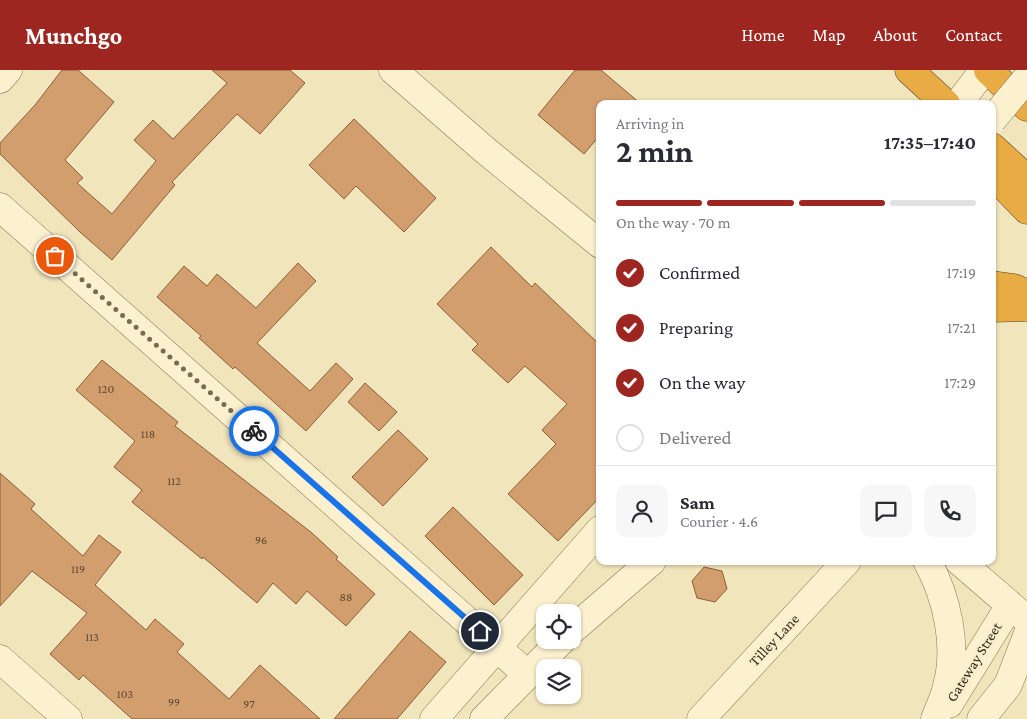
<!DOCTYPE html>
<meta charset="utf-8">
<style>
:root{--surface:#fff;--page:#f7f7f7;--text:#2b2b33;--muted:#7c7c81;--line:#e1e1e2;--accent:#9d2720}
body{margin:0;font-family:"Crimson Pro",serif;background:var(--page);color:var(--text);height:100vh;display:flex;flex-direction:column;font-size:19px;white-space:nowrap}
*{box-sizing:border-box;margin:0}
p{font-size:16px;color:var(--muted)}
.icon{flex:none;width:28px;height:28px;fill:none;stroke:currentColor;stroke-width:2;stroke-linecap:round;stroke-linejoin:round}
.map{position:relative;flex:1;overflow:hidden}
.side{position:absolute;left:596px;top:30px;width:400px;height:465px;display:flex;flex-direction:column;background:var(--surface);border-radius:10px;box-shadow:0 1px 4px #0004}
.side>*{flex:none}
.buttons{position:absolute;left:536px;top:534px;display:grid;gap:10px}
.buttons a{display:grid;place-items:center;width:45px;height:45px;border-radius:10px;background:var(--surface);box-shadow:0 1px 4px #0004;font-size:25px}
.pin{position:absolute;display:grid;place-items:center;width:42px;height:42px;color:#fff;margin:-21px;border:2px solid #fff;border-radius:50%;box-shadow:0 1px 5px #0007}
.courier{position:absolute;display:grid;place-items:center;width:50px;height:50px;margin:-25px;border:4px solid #1a73e8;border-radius:50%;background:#fff;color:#222;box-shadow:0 1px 6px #0007}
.overview em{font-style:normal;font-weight:700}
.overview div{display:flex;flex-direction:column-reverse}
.overview{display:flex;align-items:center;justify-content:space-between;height:85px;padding:0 20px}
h1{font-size:32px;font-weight:700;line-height:38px}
.bar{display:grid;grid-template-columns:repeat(4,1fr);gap:8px 5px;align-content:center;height:60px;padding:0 20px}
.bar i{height:6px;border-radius:4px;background:var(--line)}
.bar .active{background:var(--accent)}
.bar p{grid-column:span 4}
.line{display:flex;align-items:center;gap:12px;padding:0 20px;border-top:1px solid var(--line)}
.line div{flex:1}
.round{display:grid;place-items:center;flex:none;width:52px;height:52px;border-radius:10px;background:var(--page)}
ol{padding:0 20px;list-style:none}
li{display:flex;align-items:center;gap:15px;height:55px}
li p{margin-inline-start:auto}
li .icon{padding:5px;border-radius:50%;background:var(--accent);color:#fff;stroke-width:4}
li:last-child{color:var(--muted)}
li i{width:28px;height:28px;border:2px solid var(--line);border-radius:50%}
header{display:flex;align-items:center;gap:30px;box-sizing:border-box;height:70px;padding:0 25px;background:var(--accent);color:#fff}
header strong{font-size:24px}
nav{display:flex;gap:28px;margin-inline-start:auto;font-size:18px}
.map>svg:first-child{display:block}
.building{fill:#d29e6e;stroke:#8b5e38}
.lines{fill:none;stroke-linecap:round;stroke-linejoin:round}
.minor-casing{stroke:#8a7454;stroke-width:29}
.highway-casing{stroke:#574129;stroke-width:29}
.minor{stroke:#fbf1cf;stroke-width:28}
.highway{stroke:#e9ab44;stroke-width:28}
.minor-bridge-casing{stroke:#8a7454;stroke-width:29;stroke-linecap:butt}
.minor-bridge{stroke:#fbf1cf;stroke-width:28}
.done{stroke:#796b53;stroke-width:5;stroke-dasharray:0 9}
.route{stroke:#1a73e8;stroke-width:6}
.labels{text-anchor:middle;stroke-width:5;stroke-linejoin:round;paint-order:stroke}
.number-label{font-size:12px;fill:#5e472f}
.street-label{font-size:15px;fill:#382a1a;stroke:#f8eecc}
</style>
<header>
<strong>Munchgo</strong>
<nav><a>Home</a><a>Map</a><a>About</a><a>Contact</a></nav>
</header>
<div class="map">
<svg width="1027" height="649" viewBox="0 0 1027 649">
<rect width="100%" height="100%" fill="#f1e5bc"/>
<!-- building -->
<path class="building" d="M 62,0 L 78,0 L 114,32 L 65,90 L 83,108 L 77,113 L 112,144 L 156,91 L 134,70 L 153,50 L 173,69 L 227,13 L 212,0 L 290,0 L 305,13 L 260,64 L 237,44 L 172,112 L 175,115 L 112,190 L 81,163 L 0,84 L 0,73 L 35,35 Z
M 575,0 L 601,0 L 641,34 L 600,34 L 600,65 L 584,84 L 538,45 Z
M 354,49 L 436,128 L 404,162 L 356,116 L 344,129 L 309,95 Z
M 491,177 L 532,217 L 535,213 L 600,275 L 600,427 L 558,471 L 508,424 L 556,374 L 542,360 L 567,334 L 525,296 L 508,313 L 472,280 L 478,274 L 437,234 Z
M 298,193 L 316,211 L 257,273 L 310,321 L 336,293 L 353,309 L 306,361 L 235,297 L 233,299 L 199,268 L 201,266 L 157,227 L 184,196 L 207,216 L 217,204 L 256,238 Z
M 102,290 L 178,352 L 175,356 L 312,463 L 338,487 L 336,489 L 375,524 L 346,556 L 307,521 L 296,534 L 273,513 L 257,533 L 203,487 L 202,489 L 132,432 L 142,420 L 114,397 L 135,371 L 76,320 Z
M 365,313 L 397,342 L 379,361 L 348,332 Z
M 398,360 L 428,389 L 383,436 L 352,407 Z
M 0,403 L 35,434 L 31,439 L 83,486 L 99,465 L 121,482 L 95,515 L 146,560 L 155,549 L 184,574 L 177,582 L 229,629 L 260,595 L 320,649 L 132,649 L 83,605 L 79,610 L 50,584 L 87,543 L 32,501 L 0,536 Z
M 453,437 L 523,505 L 494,535 L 425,466 Z
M 704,497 L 722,501 L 727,519 L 715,532 L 697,528 L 692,511 Z
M 410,561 L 446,592 L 397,649 L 334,649 Z"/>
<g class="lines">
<defs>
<path id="minor" d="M 393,0 L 486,81 L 600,174
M 0,9 L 8,0
M 958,34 L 984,0
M 0,137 L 528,605
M 927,491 C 947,527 958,576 947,616 C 945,627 939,638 935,649
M 959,491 L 1024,547
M 572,560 L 652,491
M 0,589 L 68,649
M 949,634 L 1010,535
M 434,649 L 600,460
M 484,649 L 562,570
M 701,649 L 847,491
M 981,649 L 1008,615 L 1027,566"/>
<path id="highway" d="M 909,0 L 946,34
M 988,0 L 1027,37
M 992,77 L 1027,109
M 992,104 L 1027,140
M 992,215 L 1014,218 L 1027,224
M 992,238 L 1027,237"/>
</defs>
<!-- minor casing -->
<use href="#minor" class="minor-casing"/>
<!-- highway casing -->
<use href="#highway" class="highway-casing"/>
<!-- minor -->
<use href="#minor" class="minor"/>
<!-- highway -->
<use href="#highway" class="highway"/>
<defs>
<path id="minor-bridge" d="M 992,50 L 1027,8"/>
</defs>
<!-- minor-bridge casing -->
<use href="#minor-bridge" class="minor-bridge-casing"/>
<!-- minor-bridge -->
<use href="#minor-bridge" class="minor-bridge"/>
</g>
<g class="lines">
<!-- done -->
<path class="done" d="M 55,186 L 254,361"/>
<!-- route -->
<path class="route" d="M 254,361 L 480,561"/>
</g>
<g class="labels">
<!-- number labels -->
<g class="number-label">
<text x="106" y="323">120</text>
<text x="148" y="368">118</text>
<text x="174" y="415">112</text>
<text x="261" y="474">96</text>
<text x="78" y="503">119</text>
<text x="346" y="531">88</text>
<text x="92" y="571">113</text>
<text x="125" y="628">103</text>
<text x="174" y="636">99</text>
<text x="249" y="638">97</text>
</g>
<!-- street labels -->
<g class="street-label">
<text transform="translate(774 570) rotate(-47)" y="5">Tilley Lane</text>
<text transform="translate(974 592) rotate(-58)" y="5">Gateway Street</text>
</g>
</g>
</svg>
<div class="buttons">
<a><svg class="icon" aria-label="locate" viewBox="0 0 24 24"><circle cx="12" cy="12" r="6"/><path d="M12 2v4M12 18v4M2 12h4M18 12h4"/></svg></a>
<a><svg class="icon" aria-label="layers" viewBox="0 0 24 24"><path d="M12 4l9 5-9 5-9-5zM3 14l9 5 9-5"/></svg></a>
</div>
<div class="pin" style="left:55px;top:186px;background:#ea580c"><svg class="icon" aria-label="bag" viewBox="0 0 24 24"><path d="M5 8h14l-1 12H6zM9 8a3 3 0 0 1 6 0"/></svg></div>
<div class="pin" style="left:480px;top:561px;background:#1f2937"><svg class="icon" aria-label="home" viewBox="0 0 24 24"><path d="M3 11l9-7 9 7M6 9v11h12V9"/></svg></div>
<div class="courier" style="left:254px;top:361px"><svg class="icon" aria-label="bike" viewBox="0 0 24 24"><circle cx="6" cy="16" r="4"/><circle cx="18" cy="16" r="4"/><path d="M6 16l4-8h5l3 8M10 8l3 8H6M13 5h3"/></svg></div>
<section class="side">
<div class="overview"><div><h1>2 min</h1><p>Arriving in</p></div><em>17:35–17:40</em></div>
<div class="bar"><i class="active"></i><i class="active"></i><i class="active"></i><i></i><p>On the way · 70 m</p></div>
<ol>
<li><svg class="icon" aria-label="check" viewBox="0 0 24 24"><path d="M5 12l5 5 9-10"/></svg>Confirmed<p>17:19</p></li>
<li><svg class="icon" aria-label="check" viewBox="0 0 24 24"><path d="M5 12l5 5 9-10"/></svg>Preparing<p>17:21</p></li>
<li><svg class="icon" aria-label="check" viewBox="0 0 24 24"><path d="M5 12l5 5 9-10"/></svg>On the way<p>17:29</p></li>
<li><i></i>Delivered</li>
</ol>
<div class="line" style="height:90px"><a class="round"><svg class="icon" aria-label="person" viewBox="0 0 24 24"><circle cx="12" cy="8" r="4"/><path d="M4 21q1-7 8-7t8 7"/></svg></a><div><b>Sam</b><p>Courier · 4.6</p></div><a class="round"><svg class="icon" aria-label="chat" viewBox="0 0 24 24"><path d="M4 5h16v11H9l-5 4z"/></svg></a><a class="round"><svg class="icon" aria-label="phone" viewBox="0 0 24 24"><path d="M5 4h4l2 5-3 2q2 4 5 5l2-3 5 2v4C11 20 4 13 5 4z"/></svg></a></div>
</section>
</div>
